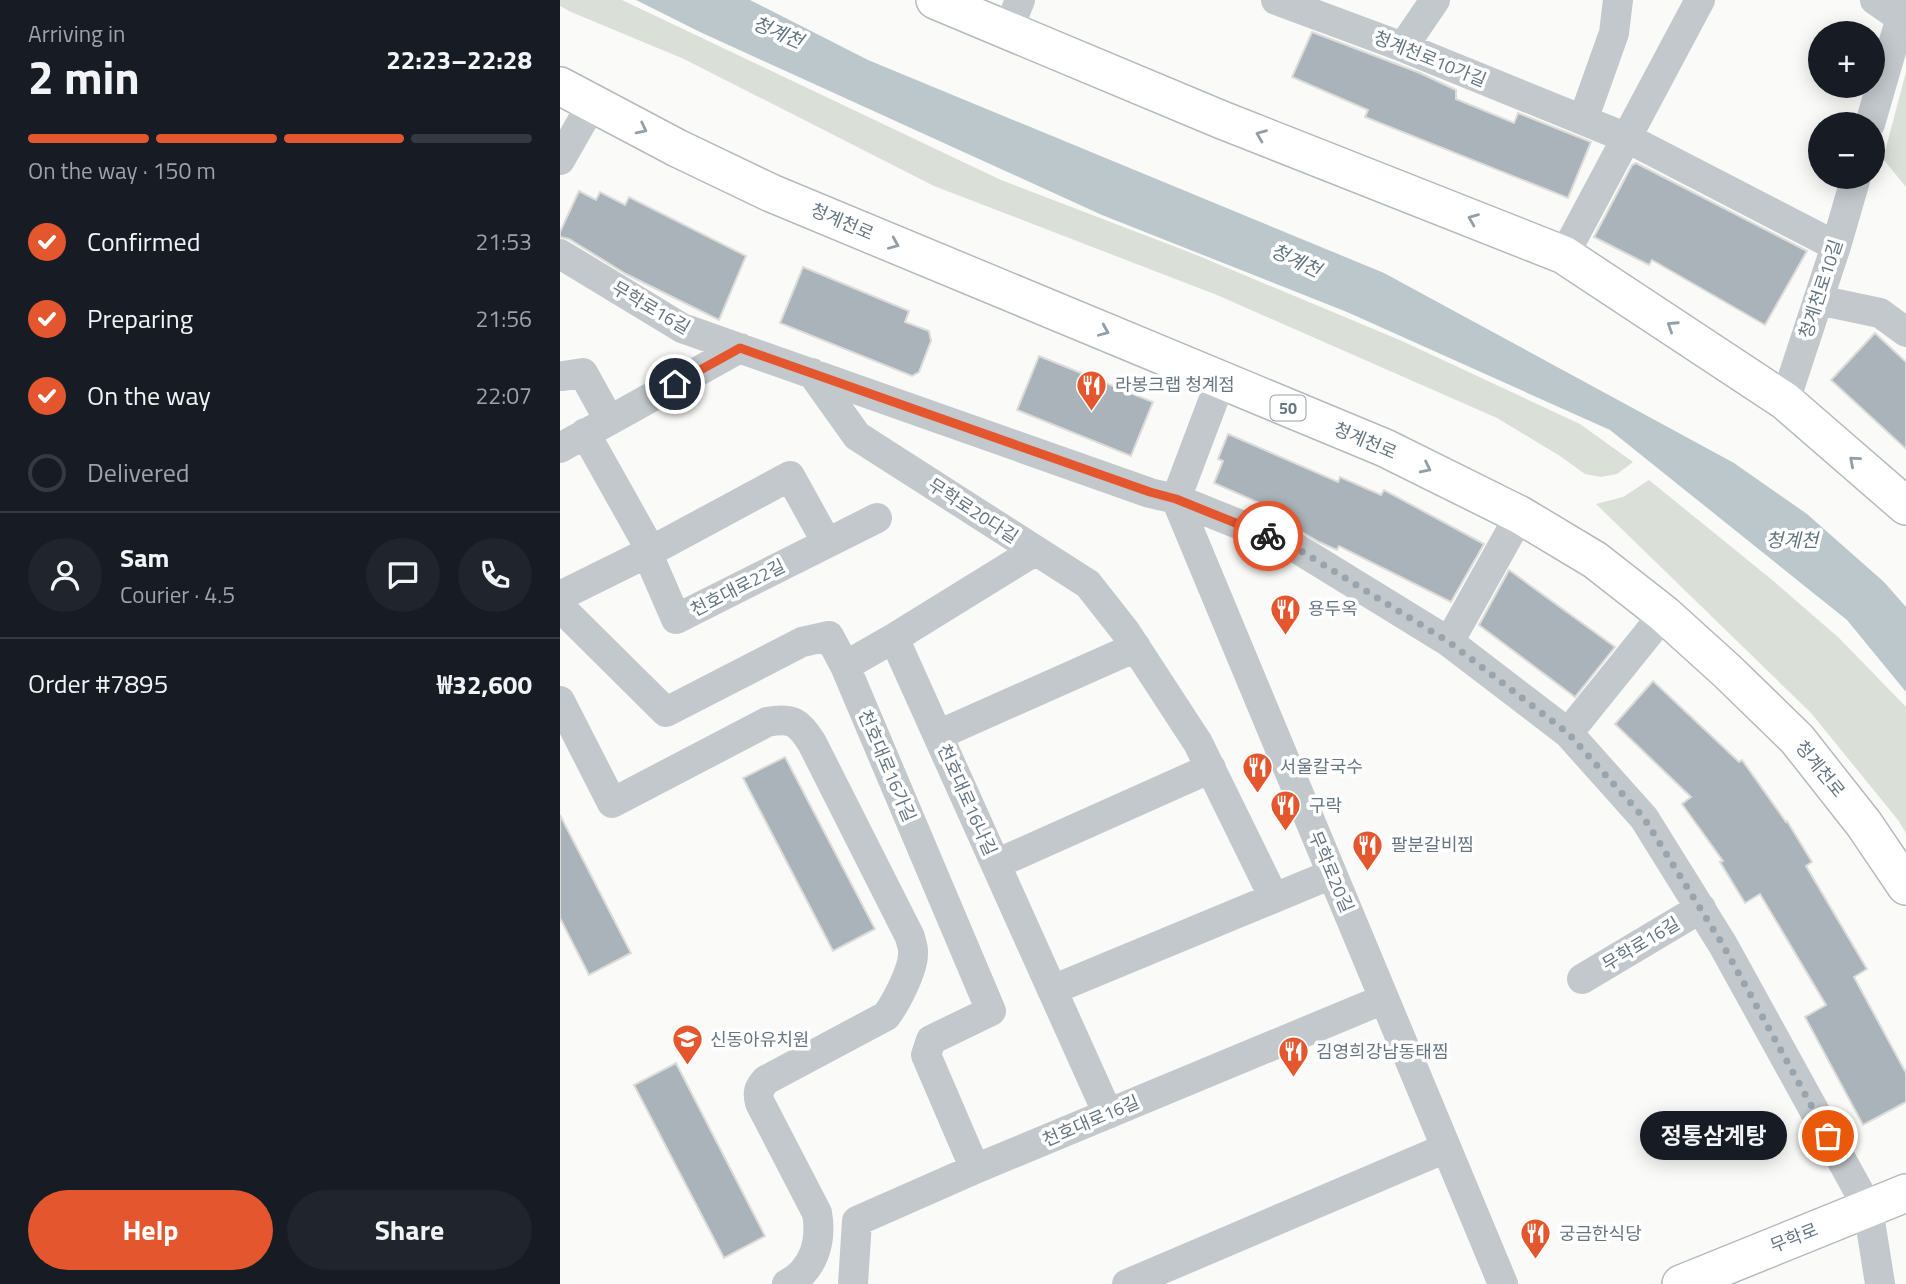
<!DOCTYPE html>
<meta charset="utf-8">
<style>
:root{--surface:#171b24;--page:#20242c;--text:#f1f3f6;--muted:#9ea1a6;--line:#363941;--accent:#e4572e}
body{margin:0;font-family:"Titillium Web","Noto Sans KR",sans-serif;background:var(--page);color:var(--text);height:100vh;display:flex;flex-direction:column;font-size:26px;white-space:nowrap}
*{box-sizing:border-box;margin:0}
p{font-size:23px;color:var(--muted)}
.icon{flex:none;width:38px;height:38px;fill:none;stroke:currentColor;stroke-width:2;stroke-linecap:round;stroke-linejoin:round}
.map{position:relative;flex:1;overflow:hidden}
.drawer{display:flex;flex-direction:column;background:var(--surface);width:560px}
.drawer>*{flex:none}
.fabs{position:absolute;left:1248px;top:21px;display:grid;gap:14px}
.fabs a{display:grid;place-items:center;width:77px;height:77px;border-radius:50%;background:var(--surface);box-shadow:0 4px 18px #0003;font-size:35px}
.pin{position:absolute;display:grid;place-items:center;width:60px;height:60px;color:#fff;margin:-30px;border:4px solid #fff;border-radius:50%;box-shadow:0 2px 7px #0007}
.courier{position:absolute;display:grid;place-items:center;width:70px;height:70px;margin:-35px;border:5px solid #e4572e;border-radius:50%;background:#fff;color:#222;box-shadow:0 2px 9px #0007}
.bubble{position:absolute;height:49px;border-radius:24px;background:var(--surface);box-shadow:0 4px 18px #0003;font-size:23px;font-weight:700;line-height:49px;text-align:center}
.headline em{font-style:normal;font-weight:700}
.headline div{display:flex;flex-direction:column-reverse}
.headline{display:flex;align-items:center;justify-content:space-between;height:119px;padding:0 28px}
h1{font-size:46px;font-weight:700;line-height:52px}
.bar{display:grid;grid-template-columns:repeat(4,1fr);gap:10px 7px;align-content:center;height:84px;padding:0 28px}
.bar i{height:9px;border-radius:5px;background:var(--line)}
.bar .on{background:var(--accent)}
.bar p{grid-column:span 4}
.line{display:flex;align-items:center;gap:18px;padding:0 28px;border-top:2px solid var(--line)}
.line div{flex:1}
.round{display:grid;place-items:center;flex:none;width:74px;height:74px;border-radius:37px;background:var(--page)}
ol{padding:0 28px;list-style:none}
li{display:flex;align-items:center;gap:21px;height:77px}
li p{margin-inline-start:auto}
li .icon{padding:7px;border-radius:50%;background:var(--accent);color:#fff;stroke-width:4}
li:last-child{color:var(--muted)}
li i{width:38px;height:38px;border:4px solid var(--line);border-radius:50%}
.action{display:flex;gap:14px;margin-top:auto;padding:14px 28px}
.action a{flex:1;height:80px;border-radius:42px;background:var(--accent);color:#fff;font-size:28px;font-weight:700;line-height:80px;text-align:center}
.action a+a{background:var(--page);color:var(--text)}
main{display:flex;flex:1;min-height:0}
.map>svg:first-child{display:block}
.green{fill:#dadfd7}
.water{fill:#bbc7cb}
.building{fill:#aab3b9;stroke:#dcdcda;stroke-width:2}
.lines{fill:none;stroke-linecap:round;stroke-linejoin:round}
.major-casing{stroke:#b5babe;stroke-width:40}
.minor{stroke:#c3c8cc;stroke-width:30}
.major{stroke:#fff;stroke-width:37}
.oneway{stroke:#939fa8}
.done{stroke:#99a4ac;stroke-width:7;stroke-dasharray:0 12.6}
.route{stroke:#e4572e;stroke-width:9}
.labels{text-anchor:middle;stroke-width:7;stroke-linejoin:round;paint-order:stroke}
.shield{fill:#fff;stroke:#939fa8;stroke-width:2}
.shield-label{font-size:16px;font-weight:bold;fill:#657683}
.street-label{font-size:18px;fill:#657683;stroke:#fff}
.poi-label{font-size:18px;fill:#657683;stroke:#fff;text-anchor:start}
.water-label{font-size:19px;font-style:italic;fill:#60757c;stroke:#fff}
</style>
<main>
<section class="drawer">
<div class="headline"><div><h1>2 min</h1><p>Arriving in</p></div><em>22:23–22:28</em></div>
<div class="bar"><i class="on"></i><i class="on"></i><i class="on"></i><i></i><p>On the way · 150 m</p></div>
<ol>
<li><svg class="icon" aria-label="check" viewBox="0 0 24 24"><path d="M5 12l5 5 9-10"/></svg>Confirmed<p>21:53</p></li>
<li><svg class="icon" aria-label="check" viewBox="0 0 24 24"><path d="M5 12l5 5 9-10"/></svg>Preparing<p>21:56</p></li>
<li><svg class="icon" aria-label="check" viewBox="0 0 24 24"><path d="M5 12l5 5 9-10"/></svg>On the way<p>22:07</p></li>
<li><i></i>Delivered</li>
</ol>
<div class="line" style="height:126px"><a class="round"><svg class="icon" aria-label="person" viewBox="0 0 24 24"><circle cx="12" cy="8" r="4"/><path d="M4 21q1-7 8-7t8 7"/></svg></a><div><b>Sam</b><p>Courier · 4.5</p></div><a class="round"><svg class="icon" aria-label="chat" viewBox="0 0 24 24"><path d="M4 5h16v11H9l-5 4z"/></svg></a><a class="round"><svg class="icon" aria-label="phone" viewBox="0 0 24 24"><path d="M5 4h4l2 5-3 2q2 4 5 5l2-3 5 2v4C11 20 4 13 5 4z"/></svg></a></div>
<div class="line" style="height:91px"><div>Order #7895</div><b>₩32,600</b></div>
<div class="action"><a>Help</a><a>Share</a></div>
</section>
<div class="map">
<svg width="1346" height="1284" viewBox="0 0 1346 1284">
<rect width="100%" height="100%" fill="#fafaf8"/>
<!-- green -->
<path class="green" d="M 0,0 L 62,0 L 441,180 L 634,254 L 842,341 L 1020,424 L 1073,462 L 1057,474 L 1041,477 L 1025,474 L 1000,456 L 937,418 L 657,295 L 374,186 L 124,59 L 11,12 L 0,6 Z
M 1346,72 L 1346,187 L 1323,159 Z
M 1089,480 L 1211,579 L 1279,638 L 1346,707 L 1346,833 L 1338,820 L 1251,713 L 1036,504 L 1063,497 Z"/>
<!-- water -->
<path class="water" d="M 76,0 L 190,0 L 308,60 L 824,273 L 1174,463 L 1247,514 L 1324,582 L 1346,607 L 1346,692 L 1287,620 L 1050,430 L 787,312 L 542,215 L 140,32 Z"/>
<!-- building -->
<path class="building" d="M 752,32 L 860,73 L 896,90 L 896,99 L 954,123 L 958,113 L 1031,142 L 1008,198 L 805,117 L 808,110 L 732,77 Z
M 1076,163 L 1247,251 L 1205,325 L 1092,260 L 1089,265 L 1034,237 L 1072,165 Z
M 19,191 L 36,200 L 40,192 L 65,205 L 69,197 L 186,256 L 159,320 L 66,274 L 9,239 L 0,237 L 0,232 Z
M 243,267 L 349,311 L 345,322 L 369,331 L 371,341 L 359,372 L 352,376 L 220,323 Z
M 1315,333 L 1346,362 L 1346,449 L 1271,380 Z
M 479,356 L 593,402 L 571,456 L 457,410 Z
M 668,434 L 778,482 L 780,477 L 821,495 L 824,490 L 924,544 L 891,602 L 779,546 L 777,550 L 759,542 L 735,528 L 738,520 L 654,483 L 663,461 L 658,459 Z
M 949,570 L 1055,647 L 1015,697 L 919,625 Z
M 1093,681 L 1179,762 L 1182,760 L 1226,822 L 1227,821 L 1252,862 L 1246,866 L 1307,969 L 1294,977 L 1346,1073 L 1346,1102 L 1303,1125 L 1245,1017 L 1266,1005 L 1200,894 L 1185,903 L 1160,862 L 1163,861 L 1122,804 L 1131,797 L 1055,724 Z
M 225,757 L 315,929 L 273,951 L 183,778 Z
M 0,815 L 71,953 L 29,975 L 0,918 Z
M 116,1063 L 205,1236 L 164,1258 L 74,1085 Z"/>
<g class="lines">
<defs>
<path id="major" d="M 375,0 L 662,120 L 1004,255 L 1225,401 L 1346,506
M 0,86 L 117,148 L 211,193 L 825,448 L 960,515 L 1035,560 L 1104,614 L 1167,671 L 1237,739 L 1304,824 L 1346,886
M 1121,1284 L 1346,1193"/>
</defs>
<!-- major casing -->
<use href="#major" class="major-casing"/>
<!-- minor -->
<path class="minor" d="M 716,0 L 843,47 L 1067,138 L 1276,246
M 1315,0 L 1341,18
M 448,30 L 460,0
M 843,47 L 875,0
M 1023,120 L 1054,33 L 1058,0
M 1310,124 L 1346,0
M 0,160 L 32,104
M 0,254 L 122,328 L 590,493 L 616,499 L 733,546 L 889,642 L 1008,733 L 1084,818 L 1163,945 L 1308,1208 L 1320,1284
M 1004,255 L 1140,0
M 1258,300 L 1320,313 L 1346,332
M 252,373 L 297,436 L 528,584 L 565,631 L 638,743 L 714,898
M 3,376 L 23,373 L 49,420
M 661,380 L 616,499 L 943,1284
M 1225,401 L 1276,246 L 1296,177
M 25,433 L 85,540 L 93,566 L 116,619 L 317,518
M 0,448 L 180,348
M 0,596 L 89,552 L 230,476 L 267,543
M 0,607 L 106,712 L 242,642 L 269,636 L 285,666 L 431,1011 L 371,1040 L 366,1055 L 415,1169
M 334,638 L 548,1114
M 889,642 L 960,515
M 285,666 L 334,638 L 475,551
M 0,701 L 52,803 L 207,722 C 232,717 239,722 252,743 L 350,937 C 351,943 354,948 353,954 C 353,970 336,1003 326,1016 L 206,1080 C 199,1088 197,1092 200,1103 L 257,1213 C 262,1241 254,1270 227,1284
M 1008,733 L 1104,614
M 378,735 L 576,647
M 436,864 L 651,768
M 1022,979 L 1141,908
M 492,990 L 772,874
M 293,1284 L 297,1221 L 415,1169 L 824,999
M 567,1284 L 886,1148"/>
<!-- major -->
<use href="#major" class="major"/>
</g>
<!-- one-way arrows -->
<defs><path id="oneway-chevron" d="M-2-3.5L2.5 0L-2 3.5" fill="none" stroke-width="1.6" stroke-linecap="round" stroke-linejoin="round" transform="scale(1.75)"/></defs>
<g class="oneway">
<use href="#oneway-chevron" transform="translate(82 129) rotate(27)"/>
<use href="#oneway-chevron" transform="translate(701 135) rotate(-158)"/>
<use href="#oneway-chevron" transform="translate(913 219) rotate(-158)"/>
<use href="#oneway-chevron" transform="translate(334 244) rotate(23)"/>
<use href="#oneway-chevron" transform="translate(1112 326) rotate(-147)"/>
<use href="#oneway-chevron" transform="translate(544 331) rotate(23)"/>
<use href="#oneway-chevron" transform="translate(1294 461) rotate(-139)"/>
<use href="#oneway-chevron" transform="translate(866 468) rotate(26)"/>
</g>
<g class="lines">
<!-- done -->
<path class="done" d="M 708,536 L 733,546 L 889,642 L 1008,733 L 1084,818 L 1163,945 L 1268,1136"/>
<!-- route -->
<path class="route" d="M 115,384 L 180,348 L 590,492 L 616,499 L 708,536"/>
</g>
<!-- icons -->
<defs>
<symbol id="restaurant-pin" viewBox="-11 -11 22 30"><path d="M0 17L-7.5 6A9.5 9.5 0 1 1 7.5 6Z" fill="#e4572e" stroke="#fff"/><path d="M-5-6h1v4h1v-4h1v4h1v-4h1v5L-1.5 .5V6h-2V.5L-5-1ZM5-6V6H3V1.5H1.5Q1.5-4 5-6Z" fill="#fff"/></symbol>
<symbol id="school-pin" viewBox="-11 -11 22 30"><path d="M0 17L-7.5 6A9.5 9.5 0 1 1 7.5 6Z" fill="#e4572e" stroke="#fff"/><path d="M0-5L7-2L0 1L-7-2ZM-4 1L0 2.5L4 1V4Q0 6-4 4Z" fill="#fff"/></symbol>
</defs>
<g fill-rule="evenodd">
<use href="#restaurant-pin" x="514" y="368" width="35" height="47"/>
<use href="#restaurant-pin" x="708" y="592" width="35" height="47"/>
<use href="#restaurant-pin" x="680" y="750" width="35" height="47"/>
<use href="#restaurant-pin" x="708" y="788" width="35" height="47"/>
<use href="#restaurant-pin" x="790" y="828" width="35" height="47"/>
<use href="#school-pin" x="110" y="1022" width="35" height="47"/>
<use href="#restaurant-pin" x="716" y="1034" width="35" height="47"/>
<use href="#restaurant-pin" x="958" y="1216" width="35" height="47"/>
</g>
<g class="labels">
<!-- shield labels -->
<rect class="shield" x="710.5" y="395.5" width="35" height="25" rx="5"/>
<g class="shield-label">
<text x="728" y="414">50</text>
</g>
<!-- street labels -->
<g class="street-label">
<text transform="translate(870 59) rotate(22)" y="6">청계천로10가길</text>
<text transform="translate(282 222) rotate(23)" y="6">청계천로</text>
<text transform="translate(1261 289) rotate(-72)" y="6">청계천로10길</text>
<text transform="translate(91 308) rotate(30)" y="6">무학로16길</text>
<text transform="translate(805 441) rotate(23)" y="6">청계천로</text>
<text transform="translate(413 511) rotate(33)" y="6">무학로20다길</text>
<text transform="translate(178 588) rotate(-27)" y="6">천호대로22길</text>
<text transform="translate(327 766) rotate(67)" y="6">천호대로16가길</text>
<text transform="translate(1260 769) rotate(51)" y="6">청계천로</text>
<text transform="translate(407 800) rotate(66)" y="6">천호대로16나길</text>
<text transform="translate(771 872) rotate(67)" y="6">무학로20길</text>
<text transform="translate(1081 944) rotate(-31)" y="6">무학로16길</text>
<text transform="translate(531 1121) rotate(-23)" y="6">천호대로16길</text>
<text transform="translate(1234 1238) rotate(-22)" y="6">무학로</text>
</g>
<!-- poi labels -->
<g class="poi-label">
<text x="555" y="391">라봉크랩 청계점</text>
<text x="748" y="615">용두옥</text>
<text x="720" y="773">서울칼국수</text>
<text x="749" y="812">구락</text>
<text x="831" y="851">팔분갈비찜</text>
<text x="150" y="1046">신동아유치원</text>
<text x="756" y="1058">김영희강남동태찜</text>
<text x="999" y="1240">궁금한식당</text>
</g>
<!-- water labels -->
<g class="water-label">
<text transform="translate(218 32) rotate(23)" y="7">청계천</text>
<text transform="translate(736 260) rotate(25)" y="7">청계천</text>
<text x="1232" y="547">청계천</text>
</g>
</g>
</svg>
<div class="fabs">
<a>+</a>
<a>−</a>
</div>
<div class="pin" style="left:1268px;top:1136px;background:#ea580c"><svg class="icon" aria-label="bag" viewBox="0 0 24 24"><path d="M5 8h14l-1 12H6zM9 8a3 3 0 0 1 6 0"/></svg></div>
<div class="pin" style="left:115px;top:384px;background:#1f2937"><svg class="icon" aria-label="home" viewBox="0 0 24 24"><path d="M3 11l9-7 9 7M6 9v11h12V9"/></svg></div>
<div class="courier" style="left:708px;top:536px"><svg class="icon" aria-label="bike" viewBox="0 0 24 24"><circle cx="6" cy="16" r="4"/><circle cx="18" cy="16" r="4"/><path d="M6 16l4-8h5l3 8M10 8l3 8H6M13 5h3"/></svg></div>
<div class="bubble" style="left:1080px;top:1111px;width:147px">정통삼계탕</div>
</div>
</main>
